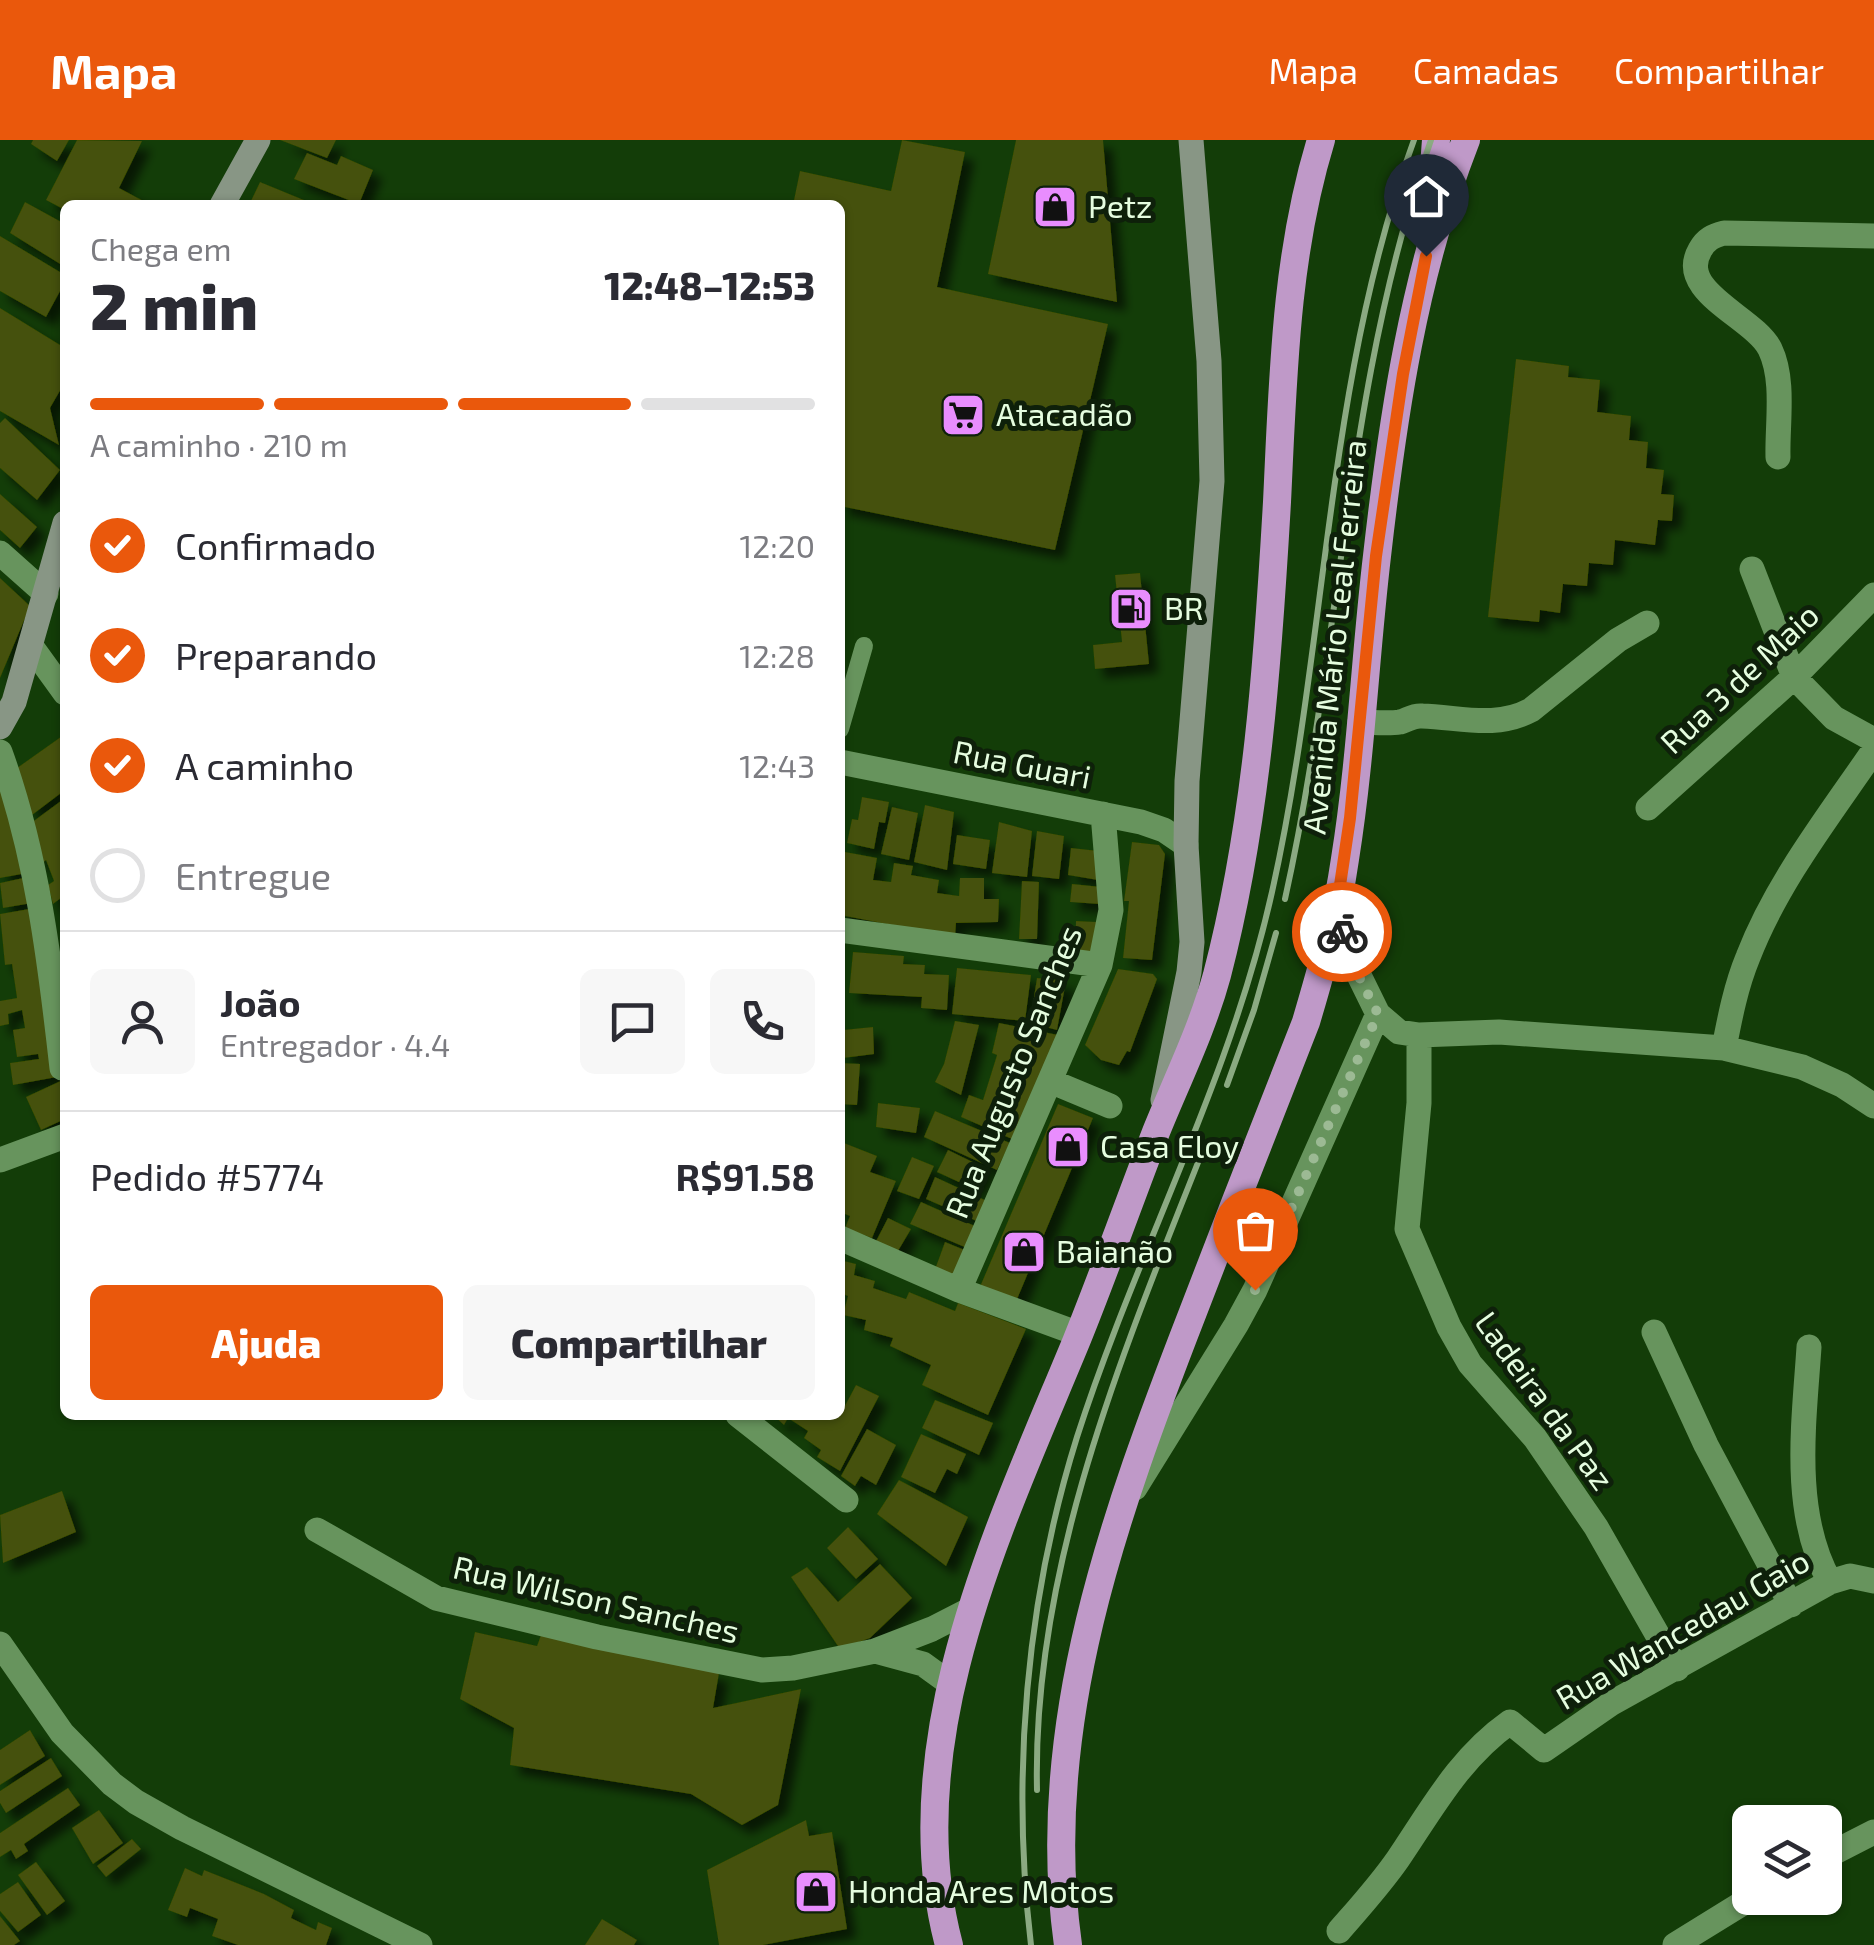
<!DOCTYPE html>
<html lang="pt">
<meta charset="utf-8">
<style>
:root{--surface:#fff;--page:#f7f7f7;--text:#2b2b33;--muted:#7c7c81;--line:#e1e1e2;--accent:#ea580c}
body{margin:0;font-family:"Exo 2",sans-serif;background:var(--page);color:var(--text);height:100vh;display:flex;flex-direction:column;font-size:38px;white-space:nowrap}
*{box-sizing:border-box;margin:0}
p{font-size:32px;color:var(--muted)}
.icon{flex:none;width:55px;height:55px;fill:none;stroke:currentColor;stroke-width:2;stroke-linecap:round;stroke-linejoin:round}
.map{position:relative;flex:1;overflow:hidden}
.side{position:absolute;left:60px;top:60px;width:785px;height:1220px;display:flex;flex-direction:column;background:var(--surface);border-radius:15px;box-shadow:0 2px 8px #0004}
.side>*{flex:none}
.tools{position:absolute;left:1732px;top:1665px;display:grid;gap:20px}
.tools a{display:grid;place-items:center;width:110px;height:110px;border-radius:15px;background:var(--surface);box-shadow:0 2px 8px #0004;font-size:50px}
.pin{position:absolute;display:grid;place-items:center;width:85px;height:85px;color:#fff;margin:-102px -42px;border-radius:50% 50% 50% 0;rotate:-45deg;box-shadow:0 0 10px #0007}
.pin .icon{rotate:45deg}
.courier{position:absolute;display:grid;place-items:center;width:100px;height:100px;margin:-50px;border:8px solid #ea580c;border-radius:50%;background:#fff;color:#222;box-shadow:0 2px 12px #0007}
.summary em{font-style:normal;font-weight:800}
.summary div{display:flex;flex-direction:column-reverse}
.summary{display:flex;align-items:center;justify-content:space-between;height:170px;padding:0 30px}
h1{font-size:65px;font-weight:800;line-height:75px}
.bar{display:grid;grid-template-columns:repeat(4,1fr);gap:15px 10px;align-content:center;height:120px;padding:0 30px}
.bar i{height:12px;border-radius:8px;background:var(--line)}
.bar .selected{background:var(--accent)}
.bar p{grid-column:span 4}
.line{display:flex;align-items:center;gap:25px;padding:0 30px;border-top:2px solid var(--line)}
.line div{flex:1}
.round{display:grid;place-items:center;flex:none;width:105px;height:105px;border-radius:15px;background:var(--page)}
ol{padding:0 30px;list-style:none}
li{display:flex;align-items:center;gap:30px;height:110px}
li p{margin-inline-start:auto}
li .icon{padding:10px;border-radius:50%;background:var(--accent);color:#fff;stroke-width:4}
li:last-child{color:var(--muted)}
li i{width:55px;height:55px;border:5px solid var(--line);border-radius:50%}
.cta{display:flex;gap:20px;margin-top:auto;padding:20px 30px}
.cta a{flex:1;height:115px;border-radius:15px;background:var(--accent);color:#fff;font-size:40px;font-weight:800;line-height:115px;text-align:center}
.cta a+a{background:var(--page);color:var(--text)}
header{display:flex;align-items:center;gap:60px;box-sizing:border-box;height:140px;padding:0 50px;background:var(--accent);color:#fff}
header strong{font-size:48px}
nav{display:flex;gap:55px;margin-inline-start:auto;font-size:35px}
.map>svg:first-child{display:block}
.building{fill:#445107;filter:url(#shadow)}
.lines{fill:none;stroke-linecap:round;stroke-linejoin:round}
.pedestrian{stroke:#67945d;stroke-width:18}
.minor{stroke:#67945d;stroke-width:25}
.secondary{stroke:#889685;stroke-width:25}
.trunk{stroke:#bf99c8;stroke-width:28}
.rail{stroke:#8baa82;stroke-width:6}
.done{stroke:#9cba94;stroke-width:10;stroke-dasharray:0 18}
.route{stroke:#ea580c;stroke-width:12}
.labels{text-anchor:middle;stroke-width:10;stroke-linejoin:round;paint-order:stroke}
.poi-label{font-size:32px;fill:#e5fddf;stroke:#0e200a;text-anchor:start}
.street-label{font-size:32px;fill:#e5fddf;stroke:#0e200a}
</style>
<header>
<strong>Mapa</strong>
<nav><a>Mapa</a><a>Camadas</a><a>Compartilhar</a></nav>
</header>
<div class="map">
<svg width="1874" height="1805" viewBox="0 0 1874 1805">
<defs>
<filter id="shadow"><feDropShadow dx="9" dy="9" stdDeviation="5" flood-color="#0009"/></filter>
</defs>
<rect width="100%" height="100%" fill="#133d08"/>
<!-- building -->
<path class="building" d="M 33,0 L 69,0 L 57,21 L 31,4 Z
M 77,0 L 142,1 L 119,48 L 151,65 L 65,65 L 65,70 L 46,60 Z
M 280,0 L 336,0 L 327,18 Z
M 902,0 L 965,12 L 937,147 L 1108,184 L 1055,410 L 840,366 L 840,65 L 793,65 L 800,31 L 891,51 Z
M 1016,0 L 1103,0 L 1117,162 L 988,134 Z
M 307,13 L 337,25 L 341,16 L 373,30 L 359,64 L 294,39 Z
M 260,42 L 316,65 L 249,65 Z
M 25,62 L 65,84 L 65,127 L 10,93 Z
M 0,96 L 65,135 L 65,142 L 46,177 L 0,151 Z
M 0,168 L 65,208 L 65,242 L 50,268 L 59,305 L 0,271 Z
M 1516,219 L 1569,226 L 1568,237 L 1600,240 L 1597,272 L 1631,276 L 1629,300 L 1648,302 L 1646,328 L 1664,330 L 1661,354 L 1674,355 L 1672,381 L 1658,380 L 1655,405 L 1615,400 L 1613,425 L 1589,423 L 1587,446 L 1563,444 L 1560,473 L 1540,470 L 1539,482 L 1488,477 Z
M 5,278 L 60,330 L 37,360 L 0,328 L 0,283 Z
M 0,354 L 37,387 L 20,408 L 0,390 Z
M 1140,433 L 1149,524 L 1095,529 L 1093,505 L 1122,502 L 1115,435 Z
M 0,438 L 30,466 L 0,538 Z
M 65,594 L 65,650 L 32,675 L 17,628 Z
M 0,636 L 27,733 L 0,738 Z
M 862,657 L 889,662 L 885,683 L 879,682 L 874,709 L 847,703 L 852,679 L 858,680 Z
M 65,658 L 65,755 L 53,764 L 48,745 L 54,741 L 46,720 L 40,725 L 31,683 Z
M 925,665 L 954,672 L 947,730 L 914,722 Z
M 892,667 L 918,673 L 909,720 L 881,714 Z
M 999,682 L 1032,691 L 1027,737 L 992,733 Z
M 1037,691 L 1064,696 L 1059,739 L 1032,736 Z
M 957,695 L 990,700 L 986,729 L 953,724 Z
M 1132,702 L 1159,705 L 1165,714 L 1152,820 L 1123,818 L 1129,761 L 1124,761 Z
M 1071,708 L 1099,711 L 1098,740 L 1068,735 Z
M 840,711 L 877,718 L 873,740 L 891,742 L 894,723 L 913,726 L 911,735 L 939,740 L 937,753 L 959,756 L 960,738 L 984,738 L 984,759 L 999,759 L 998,782 L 956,783 L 955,797 L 840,775 Z
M 28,737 L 32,763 L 3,768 L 0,743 Z
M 1022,741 L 1039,742 L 1037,799 L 1019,799 Z
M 1072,744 L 1101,747 L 1100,764 L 1070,762 Z
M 35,768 L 57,937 L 13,945 L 10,923 L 39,919 L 38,914 L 17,917 L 13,890 L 25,888 L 22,870 L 8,874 L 9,884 L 0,886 L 0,861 L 17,858 L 12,824 L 5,825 L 0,774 Z
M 1076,781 L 1097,782 L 1094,812 L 1075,810 Z
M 853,812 L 904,816 L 903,824 L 925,825 L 924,834 L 949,835 L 947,870 L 921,868 L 922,857 L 849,853 Z
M 957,828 L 1031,835 L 1025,881 L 952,874 Z
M 1118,829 L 1153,834 L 1157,839 L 1130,912 L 1127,911 L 1119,925 L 1101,920 L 1085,905 Z
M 1037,838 L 1066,841 L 1057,890 L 1030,883 Z
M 955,881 L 979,885 L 961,955 L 935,942 L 944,924 Z
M 999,883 L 1058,895 L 1012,999 L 961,977 L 969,955 L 983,960 L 997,915 L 992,913 Z
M 873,887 L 874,914 L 843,918 L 843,890 Z
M 840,923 L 860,924 L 857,965 L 840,964 Z
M 65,939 L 65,979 L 41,990 L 26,957 Z
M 878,963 L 920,968 L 916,993 L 876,987 Z
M 1058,964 L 1093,978 L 1015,1164 L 979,1149 Z
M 935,971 L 1010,1003 L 997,1030 L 924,997 Z
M 844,1003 L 877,1016 L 870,1032 L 896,1041 L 872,1098 L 845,1088 L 850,1076 L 840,1072 L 840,1013 Z
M 948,1010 L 985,1028 L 974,1049 L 937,1032 Z
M 912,1017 L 934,1026 L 919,1059 L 897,1051 Z
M 935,1037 L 989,1062 L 979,1082 L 926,1059 Z
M 921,1062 L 977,1087 L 967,1108 L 910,1084 Z
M 888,1078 L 911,1089 L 895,1116 L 873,1107 Z
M 945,1102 L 967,1111 L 954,1141 L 934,1132 Z
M 840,1120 L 856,1124 L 854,1135 L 875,1141 L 873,1148 L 906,1159 L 909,1152 L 955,1171 L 958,1163 L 1026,1189 L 988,1275 L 922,1245 L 931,1225 L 890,1206 L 893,1198 L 864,1190 L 866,1180 L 843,1175 L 848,1156 L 840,1153 Z
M 856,1245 L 879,1256 L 840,1331 L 817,1317 L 821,1310 L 804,1298 L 808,1291 L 788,1278 L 784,1285 L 773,1275 L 840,1275 Z
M 935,1260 L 993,1283 L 979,1315 L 922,1288 Z
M 867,1289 L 896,1305 L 876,1345 L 861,1336 L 855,1346 L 841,1336 Z
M 921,1294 L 966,1314 L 957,1334 L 947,1329 L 935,1353 L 901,1337 Z
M 899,1340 L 968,1377 L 946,1426 L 877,1374 Z
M 62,1351 L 76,1392 L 3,1423 L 0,1375 Z
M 848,1387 L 878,1419 L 856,1439 L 827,1408 Z
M 880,1424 L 912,1458 L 870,1498 L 840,1509 L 791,1437 L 807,1427 L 838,1462 Z
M 475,1492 L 537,1506 L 541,1495 L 719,1533 L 713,1568 L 801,1549 L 778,1665 L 742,1685 L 691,1654 L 510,1625 L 514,1588 L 460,1559 Z
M 30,1590 L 45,1616 L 0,1645 L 0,1610 Z
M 51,1618 L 62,1636 L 6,1673 L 0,1663 L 0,1651 Z
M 68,1648 L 80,1665 L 24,1704 L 28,1711 L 16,1719 L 11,1710 L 0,1717 L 0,1693 Z
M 99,1670 L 123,1703 L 93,1724 L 72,1688 Z
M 806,1680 L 809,1696 L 832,1692 L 847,1789 L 763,1805 L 719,1805 L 707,1730 Z
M 132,1699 L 141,1709 L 106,1737 L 97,1726 Z
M 36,1722 L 65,1761 L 47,1775 L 18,1735 Z
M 185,1728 L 202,1736 L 204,1730 L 264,1754 L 294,1770 L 291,1778 L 316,1790 L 318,1782 L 332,1788 L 326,1805 L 238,1805 L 212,1796 L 218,1779 L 190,1768 L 187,1777 L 168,1770 Z
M 18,1742 L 41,1775 L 18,1792 L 0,1771 L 0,1754 Z
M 0,1776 L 20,1801 L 14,1805 L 0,1805 Z
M 602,1779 L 637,1800 L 634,1805 L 585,1805 Z"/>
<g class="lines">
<!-- pedestrian -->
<path class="pedestrian" d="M 840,589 L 864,506"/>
<!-- minor -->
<path class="minor" d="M 1778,317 C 1777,284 1785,240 1770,209 C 1754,177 1676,152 1700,110 C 1706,99 1713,96 1724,93 L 1874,96
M 0,413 L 46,454
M 1752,429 L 1794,537 L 1834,578 L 1874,600
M 31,506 L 65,553
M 1360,582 C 1372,582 1387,584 1400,582 C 1408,580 1413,575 1422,576 C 1460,577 1495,589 1531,570 L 1618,500 L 1647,483
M 0,612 C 37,714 50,821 62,928
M 840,622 L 1141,682 L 1164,690 L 1186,705
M 1648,668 L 1794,537 L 1874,455
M 1336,772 L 1351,819 L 1378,874 L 1399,892 L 1419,895 L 1499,892 L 1724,908 L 1802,927 L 1842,945 L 1874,966
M 840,790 L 1100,825
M 1419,895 L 1419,963 L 1407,1089 L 1449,1187 L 1470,1224 L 1535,1298 L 1596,1387 L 1677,1529
M 1724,908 C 1730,877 1736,846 1748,817 C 1777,742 1829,676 1874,610
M 1050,941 L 1110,966
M 0,1020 L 65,996
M 840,1098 L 959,1150 L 1079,1194
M 959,1150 L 1100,825 L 1111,770 L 1103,674
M 1654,1192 L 1706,1305 L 1791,1465
M 1809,1207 C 1804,1283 1791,1373 1830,1442
M 738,1275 L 846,1360
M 1135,1348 L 1236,1185 L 1255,1150 L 1378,874
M 317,1390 L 436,1458 L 597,1497 L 762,1530 L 793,1528 L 875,1511 L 932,1489 L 971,1469
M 0,1504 L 62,1593 L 112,1644 L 136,1662 L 182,1688 L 420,1805
M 875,1511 L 923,1524 L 952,1545
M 1825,1717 L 1874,1692
M 1339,1791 C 1359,1768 1380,1745 1398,1719 C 1432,1669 1459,1618 1510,1582 L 1544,1610 L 1612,1563 L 1830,1442 L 1850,1436 L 1874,1441
M 1675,1805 L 1751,1758"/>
<!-- secondary -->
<path class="secondary" d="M 222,65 L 258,0
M 0,587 L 14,562 L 65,383
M 1163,960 L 1189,832 L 1192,802 L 1186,705 L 1187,641 L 1212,341 L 1209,221 L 1191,0"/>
<!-- trunk -->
<path class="trunk" d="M 1431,65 L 1436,0
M 949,1805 C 895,1602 1000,1386 1076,1202 C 1104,1133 1129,1062 1156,992 C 1177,940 1202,890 1217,835 C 1257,682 1268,519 1277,362 C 1283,240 1285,117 1321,0
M 1068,1805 C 1037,1586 1115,1373 1193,1172 C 1230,1075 1268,979 1306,882 C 1322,828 1337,775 1345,719 C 1361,619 1365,517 1377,416 C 1393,275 1414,133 1466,0"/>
<!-- rail -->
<path class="rail" d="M 1285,759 C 1341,507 1345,245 1431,0
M 1227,945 L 1254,870 L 1276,793
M 1037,1650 C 1032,1429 1121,1217 1201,1015
M 1031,1805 C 1011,1636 1026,1460 1077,1297 C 1136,1113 1230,941 1272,752 C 1328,502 1325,242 1414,0"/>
</g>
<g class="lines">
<!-- done -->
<path class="done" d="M 1255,1150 L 1378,874 L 1350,819 L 1342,792"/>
<!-- route -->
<path class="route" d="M 1342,792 L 1336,772 L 1350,678 L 1376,416 L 1403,234 L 1426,116"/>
</g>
<!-- icons -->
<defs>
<symbol id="shop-square" viewBox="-11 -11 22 22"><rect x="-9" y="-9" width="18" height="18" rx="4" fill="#e98dfe" stroke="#0e200a"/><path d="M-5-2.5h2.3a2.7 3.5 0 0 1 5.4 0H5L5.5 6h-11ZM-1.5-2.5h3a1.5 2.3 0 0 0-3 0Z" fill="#111"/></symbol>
<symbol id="supermarket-square" viewBox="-11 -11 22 22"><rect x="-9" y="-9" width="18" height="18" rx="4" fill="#e98dfe" stroke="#0e200a"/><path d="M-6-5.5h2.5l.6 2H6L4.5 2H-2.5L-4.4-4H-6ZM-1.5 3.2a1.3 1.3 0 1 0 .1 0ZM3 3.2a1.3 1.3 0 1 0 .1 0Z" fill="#111"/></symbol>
<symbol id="fuel-square" viewBox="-11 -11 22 22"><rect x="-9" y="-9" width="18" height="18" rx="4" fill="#e98dfe" stroke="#0e200a"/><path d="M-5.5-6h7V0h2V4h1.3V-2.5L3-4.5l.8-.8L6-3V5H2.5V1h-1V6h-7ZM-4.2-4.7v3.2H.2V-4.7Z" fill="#111"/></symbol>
</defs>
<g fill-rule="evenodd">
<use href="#shop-square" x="1030" y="42" width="50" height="50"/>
<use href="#supermarket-square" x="938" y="250" width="50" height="50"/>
<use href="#fuel-square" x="1106" y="444" width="50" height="50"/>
<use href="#shop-square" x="1043" y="982" width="50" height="50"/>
<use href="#shop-square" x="999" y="1087" width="50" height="50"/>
<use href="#shop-square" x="791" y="1727" width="50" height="50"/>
</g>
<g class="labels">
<!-- poi labels -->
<g class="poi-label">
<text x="1088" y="78">Petz</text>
<text x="996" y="286">Atacadão</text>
<text x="1164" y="480">BR</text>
<text x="1100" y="1018">Casa Eloy</text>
<text x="1056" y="1123">Baianão</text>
<text x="848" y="1763">Honda Ares Motos</text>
</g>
<!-- street labels -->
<g class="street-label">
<text transform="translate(1335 497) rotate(-84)" y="11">Avenida Mário Leal Ferreira</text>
<text transform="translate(1740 539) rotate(-43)" y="11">Rua 3 de Maio</text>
<text transform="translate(1022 625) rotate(11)" y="11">Rua Guari</text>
<text transform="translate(1014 932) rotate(-68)" y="11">Rua Augusto Sanches</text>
<text transform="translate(1544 1261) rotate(54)" y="11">Ladeira da Paz</text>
<text transform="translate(596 1460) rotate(13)" y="11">Rua Wilson Sanches</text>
<text transform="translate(1683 1490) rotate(-30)" y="11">Rua Wancedau Gaio</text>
</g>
</g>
</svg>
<div class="tools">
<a><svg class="icon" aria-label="layers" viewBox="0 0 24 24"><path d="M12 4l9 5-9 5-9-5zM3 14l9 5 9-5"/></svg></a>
</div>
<div class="pin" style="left:1255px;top:1150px;background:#ea580c"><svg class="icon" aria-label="bag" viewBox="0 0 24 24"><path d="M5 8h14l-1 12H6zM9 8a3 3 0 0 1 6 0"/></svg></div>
<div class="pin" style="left:1426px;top:116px;background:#1f2937"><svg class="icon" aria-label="home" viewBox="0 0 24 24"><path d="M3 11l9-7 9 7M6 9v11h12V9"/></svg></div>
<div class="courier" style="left:1342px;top:792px"><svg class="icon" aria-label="bike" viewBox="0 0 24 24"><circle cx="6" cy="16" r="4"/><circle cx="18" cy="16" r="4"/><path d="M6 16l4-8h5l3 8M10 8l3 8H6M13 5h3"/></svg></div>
<section class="side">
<div class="summary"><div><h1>2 min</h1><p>Chega em</p></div><em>12:48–12:53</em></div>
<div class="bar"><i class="selected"></i><i class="selected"></i><i class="selected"></i><i></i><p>A caminho · 210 m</p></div>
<ol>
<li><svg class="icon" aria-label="check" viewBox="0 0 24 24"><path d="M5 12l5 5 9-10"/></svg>Confirmado<p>12:20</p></li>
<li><svg class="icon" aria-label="check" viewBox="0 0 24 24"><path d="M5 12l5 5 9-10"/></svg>Preparando<p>12:28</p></li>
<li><svg class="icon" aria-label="check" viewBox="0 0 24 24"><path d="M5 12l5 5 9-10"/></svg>A caminho<p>12:43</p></li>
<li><i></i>Entregue</li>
</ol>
<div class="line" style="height:180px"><a class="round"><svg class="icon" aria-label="person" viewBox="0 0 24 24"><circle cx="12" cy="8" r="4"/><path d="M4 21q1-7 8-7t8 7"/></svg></a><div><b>João</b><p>Entregador · 4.4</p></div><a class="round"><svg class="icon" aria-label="chat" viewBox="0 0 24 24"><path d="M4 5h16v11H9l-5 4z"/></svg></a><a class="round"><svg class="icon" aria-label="phone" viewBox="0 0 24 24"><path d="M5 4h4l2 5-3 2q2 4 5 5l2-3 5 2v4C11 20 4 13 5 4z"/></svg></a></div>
<div class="line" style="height:130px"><div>Pedido #5774</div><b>R$91.58</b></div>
<div class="cta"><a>Ajuda</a><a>Compartilhar</a></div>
</section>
</div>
